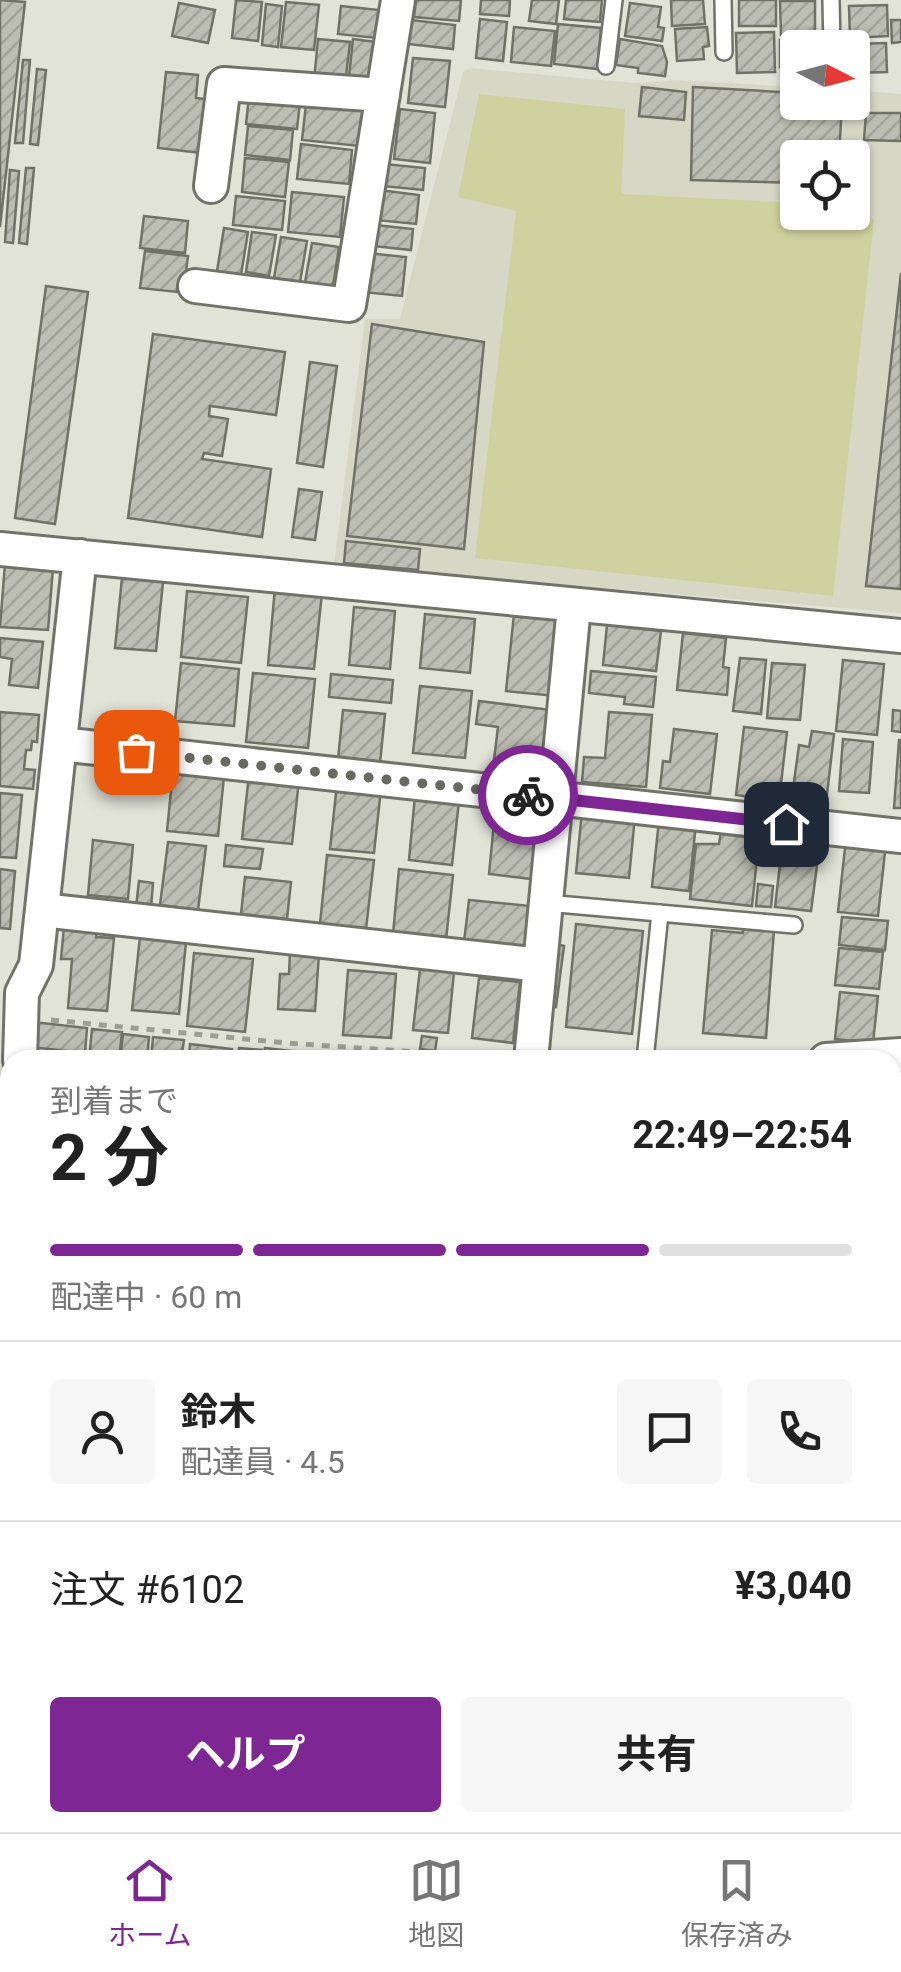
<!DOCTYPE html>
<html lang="ja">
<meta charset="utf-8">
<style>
:root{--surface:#fff;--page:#f6f6f6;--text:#222;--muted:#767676;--line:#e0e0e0;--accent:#7e2694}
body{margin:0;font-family:Roboto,"Noto Sans JP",sans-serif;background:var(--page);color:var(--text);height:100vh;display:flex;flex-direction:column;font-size:38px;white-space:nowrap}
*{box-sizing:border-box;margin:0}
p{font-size:32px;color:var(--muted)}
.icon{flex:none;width:55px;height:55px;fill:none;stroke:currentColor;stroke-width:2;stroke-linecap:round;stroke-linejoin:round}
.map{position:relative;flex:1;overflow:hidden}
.side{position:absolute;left:0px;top:1050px;width:902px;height:782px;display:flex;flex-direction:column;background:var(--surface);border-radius:30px 30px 0 0;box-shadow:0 2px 8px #0004}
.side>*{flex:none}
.needle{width:65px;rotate:96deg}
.buttons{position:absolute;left:780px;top:30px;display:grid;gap:20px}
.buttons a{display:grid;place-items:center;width:90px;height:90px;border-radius:10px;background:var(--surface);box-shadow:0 2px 8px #0004;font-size:50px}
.pin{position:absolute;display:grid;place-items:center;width:85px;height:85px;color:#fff;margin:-42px;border-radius:20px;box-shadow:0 5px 15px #0006}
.courier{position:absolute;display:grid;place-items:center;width:100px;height:100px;margin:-50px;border:8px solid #7e2694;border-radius:50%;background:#fff;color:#222;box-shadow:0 2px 12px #0007}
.headline em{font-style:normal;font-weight:700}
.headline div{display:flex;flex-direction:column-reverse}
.headline{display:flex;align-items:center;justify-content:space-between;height:170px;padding:0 50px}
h1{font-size:65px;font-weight:700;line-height:75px}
.bar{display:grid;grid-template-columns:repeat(4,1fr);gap:15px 10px;align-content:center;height:120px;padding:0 50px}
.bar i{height:12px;border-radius:8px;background:var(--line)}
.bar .on{background:var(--accent)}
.bar p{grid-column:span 4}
.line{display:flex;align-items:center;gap:25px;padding:0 50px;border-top:2px solid var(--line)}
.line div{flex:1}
.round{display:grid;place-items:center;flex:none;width:105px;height:105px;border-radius:10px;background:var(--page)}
.action{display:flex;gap:20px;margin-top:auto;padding:20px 50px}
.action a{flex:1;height:115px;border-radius:10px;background:var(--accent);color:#fff;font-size:40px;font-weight:700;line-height:115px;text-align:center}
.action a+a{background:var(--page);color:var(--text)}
.dock{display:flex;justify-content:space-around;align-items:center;height:140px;border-top:2px solid var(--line);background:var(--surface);font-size:28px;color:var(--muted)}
.dock a{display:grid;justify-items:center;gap:5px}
.dock .on{color:var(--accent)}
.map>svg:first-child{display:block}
.built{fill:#d6d7c5;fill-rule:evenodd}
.garden{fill:#cfd19e}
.building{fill:url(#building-hatch);stroke:#717267;stroke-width:2.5}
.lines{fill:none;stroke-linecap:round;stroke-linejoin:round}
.lane-casing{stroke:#727368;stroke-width:20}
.street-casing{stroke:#727368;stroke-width:38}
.path{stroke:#9d9d94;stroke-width:5;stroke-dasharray:8 8;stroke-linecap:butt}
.lane{stroke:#fff;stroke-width:15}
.street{stroke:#fff;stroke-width:32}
.done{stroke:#686962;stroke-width:10;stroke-dasharray:0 18}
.route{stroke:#7e2694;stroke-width:12}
</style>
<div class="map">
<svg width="901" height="1832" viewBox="0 0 901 1832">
<defs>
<pattern id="building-hatch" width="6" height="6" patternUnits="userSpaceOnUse" patternTransform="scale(2.5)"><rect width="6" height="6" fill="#bdbeb3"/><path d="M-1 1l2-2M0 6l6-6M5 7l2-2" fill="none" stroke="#a2a39a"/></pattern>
</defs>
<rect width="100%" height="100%" fill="#e2e3d7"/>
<!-- built -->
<path class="built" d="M 470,68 L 634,83 L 676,80 L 797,87 L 798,102 L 852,102 L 853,90 L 901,94 L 901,613 L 334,565 L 365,319 L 400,319 L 463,72 ZM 798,158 L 852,158 L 852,212 L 798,212 Z"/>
<!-- garden -->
<path class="garden" d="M 479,94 L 625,109 L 621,194 L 797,203 L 798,212 L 843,213 L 848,218 L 874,219 L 833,596 L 475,558 L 516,211 L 458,197 Z
M 493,1823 L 493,1822 L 598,1823 L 597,1832 L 492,1832 Z"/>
<!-- building -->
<path class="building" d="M 0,0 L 25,2 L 0,227 Z
M 236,0 L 262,2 L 258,41 L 232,38 Z
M 416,0 L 461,0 L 459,21 L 414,17 Z
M 481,0 L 510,0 L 509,16 L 480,14 Z
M 532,0 L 559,0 L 556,24 L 529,21 Z
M 566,0 L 602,0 L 600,22 L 564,19 Z
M 671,0 L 703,0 L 705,24 L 672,26 Z
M 739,0 L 776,0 L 776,26 L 739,26 Z
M 780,1 L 815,1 L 815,35 L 781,35 Z
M 286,2 L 319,5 L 314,50 L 281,47 Z
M 179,3 L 215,10 L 208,43 L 172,36 Z
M 630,3 L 661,7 L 658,27 L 664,28 L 662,41 L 625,36 Z
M 266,4 L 282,6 L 278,47 L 262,45 Z
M 887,5 L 888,36 L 850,38 L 849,6 Z
M 341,6 L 389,11 L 386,39 L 338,34 Z
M 480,19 L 507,22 L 503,61 L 476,58 Z
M 411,20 L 455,25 L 453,49 L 408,44 Z
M 891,20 L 901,20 L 901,42 L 892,43 Z
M 558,24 L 601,28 L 597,69 L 554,64 Z
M 514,27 L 555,31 L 551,66 L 511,62 Z
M 707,27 L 709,46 L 703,47 L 704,59 L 677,61 L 675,29 Z
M 774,32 L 775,72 L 737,73 L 736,33 Z
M 318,39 L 350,42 L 345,85 L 314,81 Z
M 353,39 L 384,43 L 380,80 L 349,77 Z
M 620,39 L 662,46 L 667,62 L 665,76 L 638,73 L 638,68 L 616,65 Z
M 815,39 L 815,48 L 798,48 L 798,67 L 780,67 L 780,40 Z
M 886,43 L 887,72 L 855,73 L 854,44 Z
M 413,58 L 450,61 L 445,107 L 408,103 Z
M 23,60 L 30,60 L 23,143 L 15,143 Z
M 37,69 L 46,70 L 38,145 L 30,144 Z
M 166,72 L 198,75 L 196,98 L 215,100 L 210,154 L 158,148 Z
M 642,87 L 686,92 L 684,120 L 639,116 Z
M 693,87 L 798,93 L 798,102 L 842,102 L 839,158 L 798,158 L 798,183 L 691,180 Z
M 250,88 L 301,93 L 297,129 L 246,124 Z
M 306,104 L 363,110 L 359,146 L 302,140 Z
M 400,109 L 435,113 L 430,163 L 394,159 Z
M 866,113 L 901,113 L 901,141 L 864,140 Z
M 248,126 L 293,130 L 290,160 L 245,155 Z
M 301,144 L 352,150 L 349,184 L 297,179 Z
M 245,158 L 289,162 L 285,197 L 242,192 Z
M 384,164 L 425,168 L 423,190 L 382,186 Z
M 26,168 L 34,168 L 27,244 L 19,243 Z
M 10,170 L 19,171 L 13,243 L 5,242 Z
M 379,190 L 419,195 L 416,224 L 376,220 Z
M 292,192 L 344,197 L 340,237 L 288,232 Z
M 236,196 L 285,201 L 282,230 L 233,225 Z
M 144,216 L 188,221 L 185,253 L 140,248 Z
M 375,225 L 413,229 L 411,250 L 373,246 Z
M 224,228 L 248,232 L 241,275 L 217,271 Z
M 252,232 L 276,235 L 269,276 L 246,272 Z
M 281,237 L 307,241 L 300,282 L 274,278 Z
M 312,243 L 339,247 L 332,293 L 304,288 Z
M 145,251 L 188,256 L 185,280 L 179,279 L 177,292 L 140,288 Z
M 367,253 L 406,257 L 402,296 L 363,292 Z
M 901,273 L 901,589 L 866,586 Z
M 46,286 L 88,292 L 55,524 L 15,518 Z
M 372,324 L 484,342 L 464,549 L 347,536 Z
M 153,334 L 285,352 L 276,415 L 210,406 L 209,416 L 228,419 L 222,456 L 204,453 L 202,459 L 271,469 L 262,537 L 128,518 Z
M 310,362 L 337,366 L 323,467 L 297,463 Z
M 299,489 L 322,492 L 315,540 L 292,537 Z
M 346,541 L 420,549 L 418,570 L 344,563 Z
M 5,564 L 53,568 L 48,630 L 0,627 Z
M 122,578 L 163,582 L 156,651 L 115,648 Z
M 275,588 L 322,593 L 314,669 L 268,665 Z
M 187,591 L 248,597 L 241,663 L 181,657 Z
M 354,607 L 395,611 L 390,669 L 349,665 Z
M 425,614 L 475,619 L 470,673 L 420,668 Z
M 514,614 L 563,618 L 555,696 L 506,691 Z
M 607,625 L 661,631 L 656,671 L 603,665 Z
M 683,633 L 726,638 L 723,667 L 729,668 L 727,695 L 677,690 Z
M 0,638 L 43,642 L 38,688 L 9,685 L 12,659 L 0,657 Z
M 740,658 L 766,660 L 761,714 L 733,711 Z
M 843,660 L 884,664 L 877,735 L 836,731 Z
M 181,663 L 239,669 L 234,726 L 175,721 Z
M 772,663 L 805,665 L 800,720 L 767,718 Z
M 591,671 L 656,677 L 653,707 L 624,704 L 625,697 L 589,693 Z
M 253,673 L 315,679 L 308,748 L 246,742 Z
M 331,674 L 393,680 L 391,703 L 329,697 Z
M 420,686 L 472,691 L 465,758 L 413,753 Z
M 479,701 L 551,710 L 543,774 L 493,768 L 498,727 L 476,724 Z
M 343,710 L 385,714 L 380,763 L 338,759 Z
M 893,710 L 901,711 L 901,732 L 892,731 Z
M 0,712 L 39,715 L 37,742 L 32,741 L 31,750 L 26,750 L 24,769 L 35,770 L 33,789 L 0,786 Z
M 609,712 L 652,715 L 646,787 L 582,782 L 584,757 L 605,758 Z
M 744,727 L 787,732 L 779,801 L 736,795 Z
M 674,729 L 717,734 L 710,794 L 660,788 L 663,761 L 670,762 Z
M 812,731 L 834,734 L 826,803 L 803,800 L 804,790 L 793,789 L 799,745 L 809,747 Z
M 843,739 L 873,742 L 869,793 L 839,791 Z
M 899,740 L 901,740 L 901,808 L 894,808 Z
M 174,761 L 225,767 L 218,836 L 167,831 Z
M 249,774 L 299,780 L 292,844 L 242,839 Z
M 337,784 L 381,789 L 374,853 L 330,849 Z
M 0,793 L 22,795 L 16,858 L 0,857 Z
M 415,796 L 459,801 L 452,865 L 409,860 Z
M 496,802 L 540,807 L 532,879 L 489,874 Z
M 582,811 L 635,816 L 629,878 L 576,873 Z
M 659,820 L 696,823 L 689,891 L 652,887 Z
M 760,830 L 752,906 L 690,899 L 696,844 L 719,844 L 721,831 Z
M 783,838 L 820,843 L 811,911 L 775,907 Z
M 846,839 L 886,843 L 878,916 L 838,912 Z
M 93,840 L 133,845 L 128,899 L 88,895 Z
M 168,842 L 206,846 L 198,910 L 160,905 Z
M 226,845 L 263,849 L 260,869 L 224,866 Z
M 327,855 L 374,860 L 366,929 L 320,924 Z
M 0,869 L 15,871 L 10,929 L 0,928 Z
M 399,869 L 453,875 L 446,940 L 393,934 Z
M 245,877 L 291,882 L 287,919 L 241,914 Z
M 139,881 L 153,883 L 151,908 L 136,907 Z
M 758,884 L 773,886 L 771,907 L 756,906 Z
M 469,900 L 530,906 L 525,948 L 464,942 Z
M 842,917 L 888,921 L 885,950 L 839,945 Z
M 576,924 L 643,931 L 632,1034 L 566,1027 Z
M 64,927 L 97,930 L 96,937 L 114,938 L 107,1011 L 68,1008 L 72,959 L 61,959 Z
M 743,927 L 774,930 L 766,1038 L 703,1033 L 712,930 L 743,933 Z
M 140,937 L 186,942 L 179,1014 L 132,1010 Z
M 556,944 L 564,946 L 556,1007 L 548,1006 Z
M 839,948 L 883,952 L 879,989 L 835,985 Z
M 290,952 L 319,954 L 315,1011 L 278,1009 L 280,974 L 289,974 Z
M 194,953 L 253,959 L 245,1032 L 187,1026 Z
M 420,969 L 454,972 L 448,1033 L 413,1030 Z
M 348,970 L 396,974 L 391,1038 L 343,1035 Z
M 479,978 L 520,982 L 513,1043 L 472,1038 Z
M 840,992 L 878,996 L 873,1043 L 835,1039 Z
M 33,1022 L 87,1028 L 85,1053 L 30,1047 Z
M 92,1029 L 122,1032 L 119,1060 L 89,1060 Z
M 123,1034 L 149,1037 L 147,1060 L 120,1060 Z
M 422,1036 L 437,1038 L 435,1051 L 420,1049 Z
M 153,1037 L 184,1040 L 181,1060 L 151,1060 Z
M 190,1044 L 232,1049 L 231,1060 L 189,1060 Z
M 239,1048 L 262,1050 L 261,1060 L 238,1060 Z
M 265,1048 L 292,1051 L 291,1060 L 264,1060 Z
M 39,1051 L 85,1056 L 85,1060 L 38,1060 Z
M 294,1051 L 339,1055 L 339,1060 L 293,1060 Z
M 901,1088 L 901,1109 L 892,1111 L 892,1090 Z
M 901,1114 L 901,1136 L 892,1138 L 892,1115 Z
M 0,1128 L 10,1129 L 6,1162 L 0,1161 Z
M 901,1166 L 901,1185 L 892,1187 L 892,1167 Z
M 901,1189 L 901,1210 L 892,1211 L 892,1191 Z
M 901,1221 L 901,1240 L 892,1242 L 892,1223 Z
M 892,1260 L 901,1261 L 901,1281 L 892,1280 Z
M 892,1285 L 899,1285 L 896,1327 L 892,1327 Z
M 0,1316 L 8,1317 L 5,1346 L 0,1346 Z
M 892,1360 L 900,1360 L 896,1406 L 892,1405 Z
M 892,1408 L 901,1409 L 901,1440 L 892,1439 Z
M 2,1438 L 10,1438 L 10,1462 L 0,1461 Z
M 1,1464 L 10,1465 L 10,1493 L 0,1492 Z
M 892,1471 L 901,1472 L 901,1510 L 892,1509 Z
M 892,1511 L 901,1512 L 901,1546 L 892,1545 Z
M 0,1537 L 10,1538 L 10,1577 L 0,1576 Z
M 892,1546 L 901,1547 L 901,1574 L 892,1573 Z
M 892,1578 L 901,1579 L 900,1617 L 892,1617 Z
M 0,1587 L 10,1589 L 10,1647 L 0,1646 Z
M 892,1661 L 901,1662 L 901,1758 L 892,1757 Z
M 3,1735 L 10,1737 L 10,1784 L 0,1782 Z
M 0,1788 L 10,1790 L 10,1822 L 34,1822 L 33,1832 L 0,1832 Z
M 47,1822 L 101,1822 L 100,1832 L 45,1832 Z
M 154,1822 L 198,1822 L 197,1832 L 152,1832 Z
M 220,1822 L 266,1822 L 264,1832 L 218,1832 Z
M 315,1822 L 357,1827 L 357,1832 L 314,1832 Z
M 378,1822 L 425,1825 L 424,1832 L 377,1832 Z
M 641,1822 L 681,1822 L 680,1832 L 639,1832 Z
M 758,1822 L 794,1822 L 793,1832 L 757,1832 Z"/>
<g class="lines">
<defs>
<path id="lane" d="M 723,0 L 724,52
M 831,0 L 832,48
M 606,66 L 614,0
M 546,903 L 794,925
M 645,1060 L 660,913"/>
<path id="street" d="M 211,186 L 224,84 L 383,95
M 195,286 L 349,305 L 398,0
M 0,549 L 901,636
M 60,744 L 901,836
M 42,910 L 540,965
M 20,1060 L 22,993 L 36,965 L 80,556
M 531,1060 L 574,606
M 826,1060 L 901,1055
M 0,1109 L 10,1110
M 892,1150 L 901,1149
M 0,1252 L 10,1252
M 892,1344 L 901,1345
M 892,1459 L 901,1460
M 0,1499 L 10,1502
M 892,1635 L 901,1636
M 0,1663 L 10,1664
M 114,1832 L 116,1822
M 273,1832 L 274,1822
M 436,1832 L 437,1822"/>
</defs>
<!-- lane casing -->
<use href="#lane" class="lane-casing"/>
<!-- street casing -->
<use href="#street" class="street-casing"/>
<!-- path -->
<path class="path" d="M 51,1020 L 287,1043 L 503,1058"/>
<!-- lane -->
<use href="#lane" class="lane"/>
<!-- street -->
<use href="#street" class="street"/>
</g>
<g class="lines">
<!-- done -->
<path class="done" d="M 136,752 L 528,795"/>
<!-- route -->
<path class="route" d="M 528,795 L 786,824"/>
</g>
</svg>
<div class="buttons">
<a><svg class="needle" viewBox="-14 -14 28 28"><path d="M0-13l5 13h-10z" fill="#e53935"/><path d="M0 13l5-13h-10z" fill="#767676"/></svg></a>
<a><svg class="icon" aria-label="locate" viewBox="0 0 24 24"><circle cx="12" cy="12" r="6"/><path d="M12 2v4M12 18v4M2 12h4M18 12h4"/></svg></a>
</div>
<div class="pin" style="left:136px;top:752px;background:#ea580c"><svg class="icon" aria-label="bag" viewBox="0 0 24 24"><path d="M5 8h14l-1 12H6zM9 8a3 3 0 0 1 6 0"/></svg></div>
<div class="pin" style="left:786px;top:824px;background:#1f2937"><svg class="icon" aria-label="home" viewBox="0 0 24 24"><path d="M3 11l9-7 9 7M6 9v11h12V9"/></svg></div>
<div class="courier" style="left:528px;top:795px"><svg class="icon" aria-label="bike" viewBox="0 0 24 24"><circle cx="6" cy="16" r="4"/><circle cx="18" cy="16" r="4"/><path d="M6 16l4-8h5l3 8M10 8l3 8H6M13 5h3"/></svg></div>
<section class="side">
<div class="headline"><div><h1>2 分</h1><p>到着まで</p></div><em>22:49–22:54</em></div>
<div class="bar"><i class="on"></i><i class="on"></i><i class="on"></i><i></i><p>配達中 · 60 m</p></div>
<div class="line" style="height:180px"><a class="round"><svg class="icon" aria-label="person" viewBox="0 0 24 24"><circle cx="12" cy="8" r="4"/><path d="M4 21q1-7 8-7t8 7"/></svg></a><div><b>鈴木</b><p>配達員 · 4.5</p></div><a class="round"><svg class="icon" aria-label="chat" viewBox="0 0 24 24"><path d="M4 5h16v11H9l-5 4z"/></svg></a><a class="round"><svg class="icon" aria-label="phone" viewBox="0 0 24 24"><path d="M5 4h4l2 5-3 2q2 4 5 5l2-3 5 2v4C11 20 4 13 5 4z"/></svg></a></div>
<div class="line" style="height:130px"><div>注文 #6102</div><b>¥3,040</b></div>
<div class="action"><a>ヘルプ</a><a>共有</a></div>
</section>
</div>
<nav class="dock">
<a class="on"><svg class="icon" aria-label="home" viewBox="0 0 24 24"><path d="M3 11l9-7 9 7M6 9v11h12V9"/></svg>ホーム</a>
<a><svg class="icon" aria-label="map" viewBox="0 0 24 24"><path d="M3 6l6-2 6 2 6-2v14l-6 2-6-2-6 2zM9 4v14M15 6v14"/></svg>地図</a>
<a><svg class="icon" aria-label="saved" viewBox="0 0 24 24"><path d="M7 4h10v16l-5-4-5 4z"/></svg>保存済み</a>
</nav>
